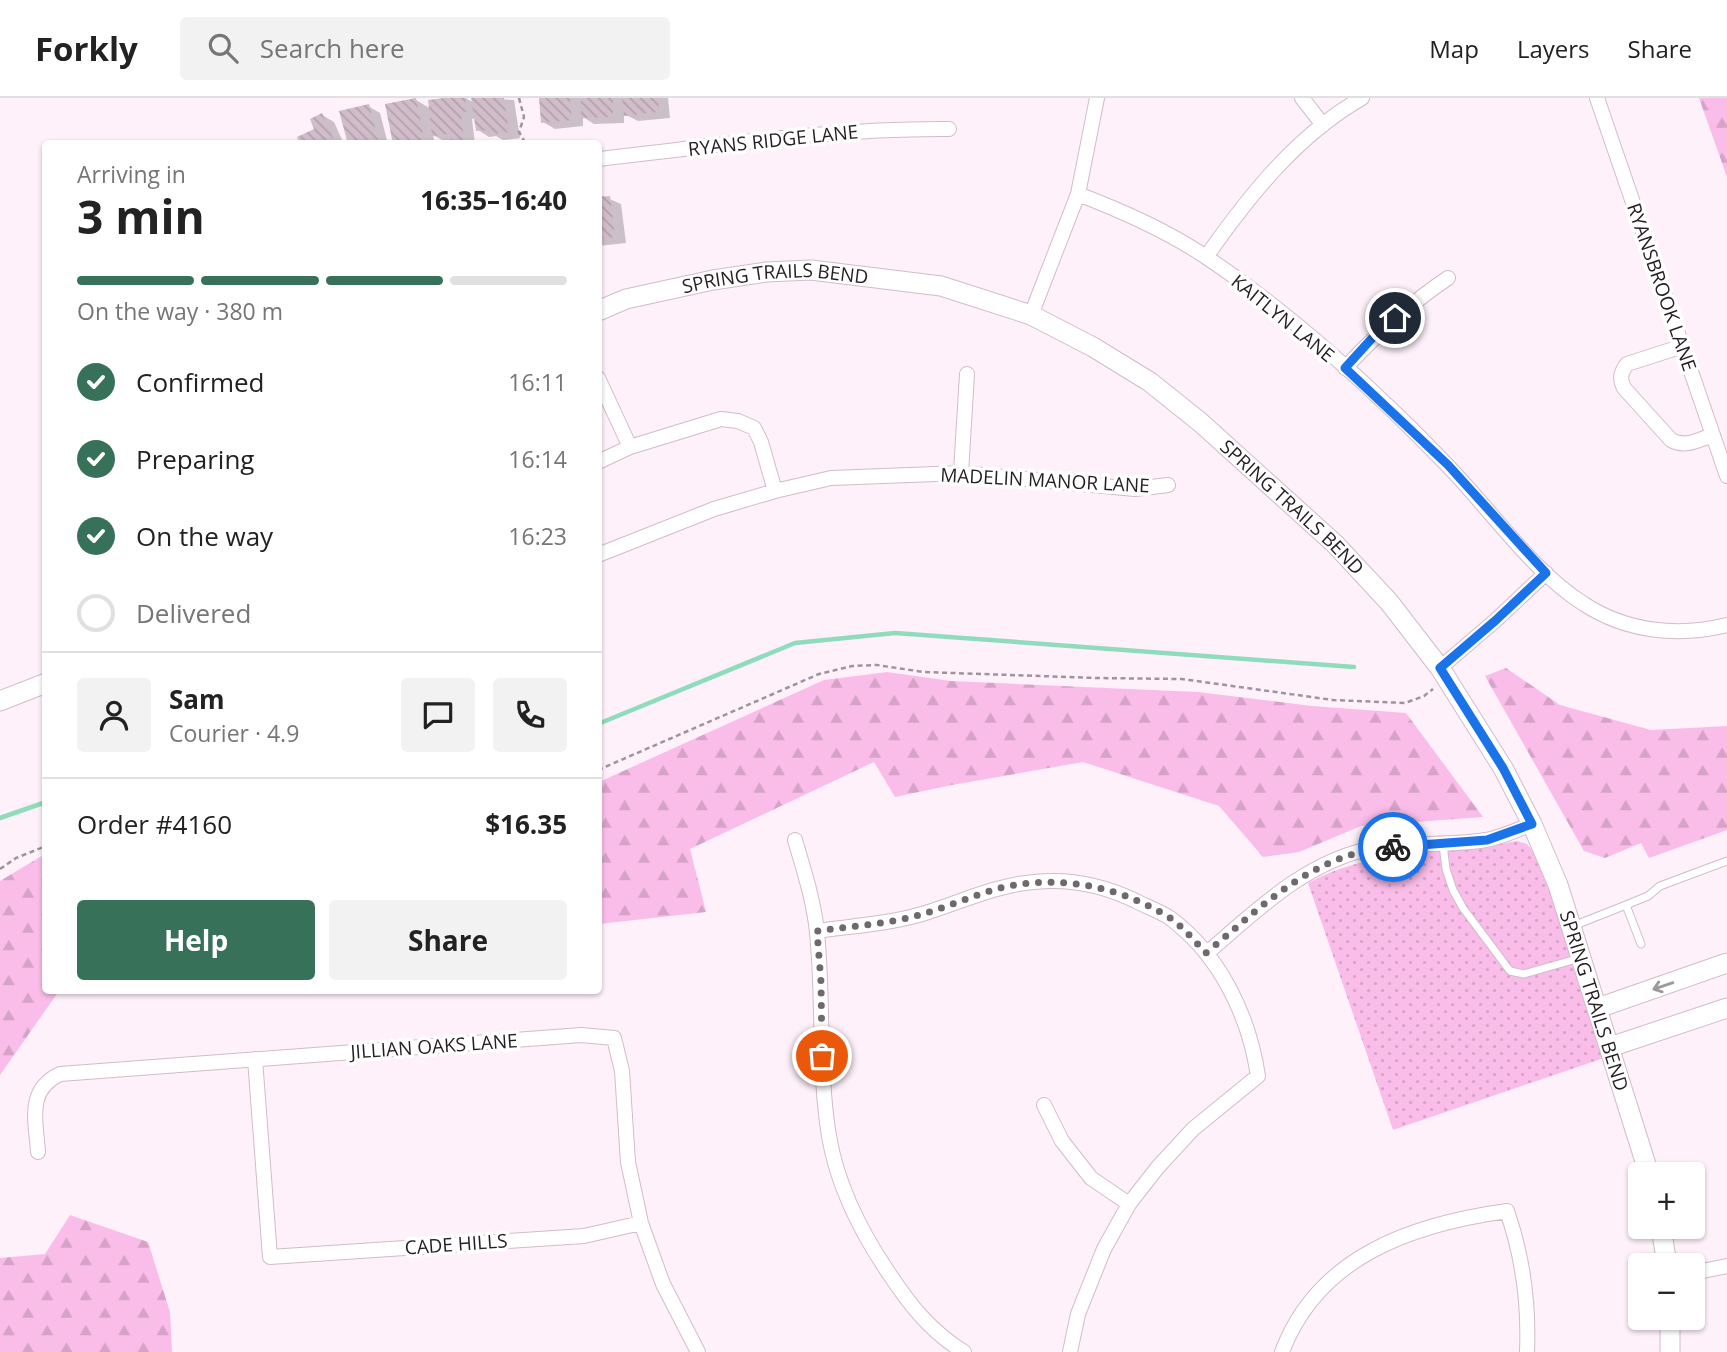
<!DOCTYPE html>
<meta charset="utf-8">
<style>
:root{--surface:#fff;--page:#f2f2f2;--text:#222;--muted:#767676;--line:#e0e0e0;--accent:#37715a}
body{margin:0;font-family:"Open Sans",sans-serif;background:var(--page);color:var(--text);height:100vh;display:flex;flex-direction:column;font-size:26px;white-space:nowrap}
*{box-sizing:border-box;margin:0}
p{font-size:23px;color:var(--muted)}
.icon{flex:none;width:38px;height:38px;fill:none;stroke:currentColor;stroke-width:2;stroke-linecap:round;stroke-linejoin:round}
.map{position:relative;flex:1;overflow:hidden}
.side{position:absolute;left:42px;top:42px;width:560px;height:854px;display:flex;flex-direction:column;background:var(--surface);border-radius:7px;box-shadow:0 2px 5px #0004}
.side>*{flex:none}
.fabs{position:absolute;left:1628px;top:1064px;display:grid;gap:14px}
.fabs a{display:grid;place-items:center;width:77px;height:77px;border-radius:7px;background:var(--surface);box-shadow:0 2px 5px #0004;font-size:35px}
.pin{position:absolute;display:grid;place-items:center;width:60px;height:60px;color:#fff;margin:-30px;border:4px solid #fff;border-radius:50%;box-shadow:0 2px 7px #0007}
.courier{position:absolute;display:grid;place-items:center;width:70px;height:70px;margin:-35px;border:5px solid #1a73e8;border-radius:50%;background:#fff;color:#222;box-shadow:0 2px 9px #0007}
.headline em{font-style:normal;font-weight:700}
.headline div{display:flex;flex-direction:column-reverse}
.headline{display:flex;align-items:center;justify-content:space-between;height:119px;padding:0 35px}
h1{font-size:46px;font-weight:700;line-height:52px}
.bar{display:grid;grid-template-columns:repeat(4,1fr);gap:10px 7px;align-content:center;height:84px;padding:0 35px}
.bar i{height:9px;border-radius:5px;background:var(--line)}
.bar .selected{background:var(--accent)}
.bar p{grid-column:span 4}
.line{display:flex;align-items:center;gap:18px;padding:0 35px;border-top:2px solid var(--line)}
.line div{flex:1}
.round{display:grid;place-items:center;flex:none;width:74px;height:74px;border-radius:7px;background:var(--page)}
ol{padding:0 35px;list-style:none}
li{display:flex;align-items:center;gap:21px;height:77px}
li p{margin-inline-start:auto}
li .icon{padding:7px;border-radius:50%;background:var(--accent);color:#fff;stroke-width:4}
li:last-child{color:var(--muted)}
li i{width:38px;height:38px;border:4px solid var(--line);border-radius:50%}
.primary-button{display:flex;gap:14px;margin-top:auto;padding:14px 35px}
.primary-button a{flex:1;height:80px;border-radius:7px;background:var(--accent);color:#fff;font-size:28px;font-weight:700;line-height:80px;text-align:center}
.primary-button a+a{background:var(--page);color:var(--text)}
header{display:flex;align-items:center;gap:42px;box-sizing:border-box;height:98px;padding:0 35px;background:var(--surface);border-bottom:2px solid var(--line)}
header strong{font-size:33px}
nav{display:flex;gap:38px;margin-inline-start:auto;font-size:24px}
.search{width:490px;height:63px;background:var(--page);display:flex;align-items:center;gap:18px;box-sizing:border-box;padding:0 24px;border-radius:7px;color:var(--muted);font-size:26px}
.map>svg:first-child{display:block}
.forest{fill:url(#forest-firs)}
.park{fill:url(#park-dots)}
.shadow{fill:#0003}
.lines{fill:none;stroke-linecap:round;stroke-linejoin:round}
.stream{stroke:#8edcbb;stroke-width:4.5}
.building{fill:url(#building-back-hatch)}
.lane-casing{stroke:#d1bcca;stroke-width:9}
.street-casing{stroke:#d1bcca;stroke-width:16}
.secondary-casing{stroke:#d1bcca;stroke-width:21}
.path{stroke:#9f949c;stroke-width:2.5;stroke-dasharray:5 3.5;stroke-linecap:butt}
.lane{stroke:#fff;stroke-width:7}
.street{stroke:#fff;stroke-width:14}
.secondary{stroke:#fff;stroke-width:19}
.oneway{stroke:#9d9a9c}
.done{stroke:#71686e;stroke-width:7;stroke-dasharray:0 12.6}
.route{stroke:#1a73e8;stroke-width:9}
.labels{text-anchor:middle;stroke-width:7;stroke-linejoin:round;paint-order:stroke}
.street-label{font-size:19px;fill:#251e23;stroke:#fff}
</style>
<header>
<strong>Forkly</strong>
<div class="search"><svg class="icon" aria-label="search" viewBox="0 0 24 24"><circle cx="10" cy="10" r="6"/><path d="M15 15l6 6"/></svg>Search here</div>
<nav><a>Map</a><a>Layers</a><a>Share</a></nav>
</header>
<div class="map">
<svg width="1727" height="1254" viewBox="0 0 1727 1254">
<defs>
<pattern id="forest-firs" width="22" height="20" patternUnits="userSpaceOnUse" patternTransform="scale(1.75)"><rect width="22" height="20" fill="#fabde9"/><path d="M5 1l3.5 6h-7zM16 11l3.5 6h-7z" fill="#d6a2c8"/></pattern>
<pattern id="park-dots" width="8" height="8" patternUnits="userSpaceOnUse" patternTransform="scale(1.75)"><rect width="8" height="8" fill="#fabde9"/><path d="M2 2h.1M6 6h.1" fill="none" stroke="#d6a2c8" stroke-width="1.8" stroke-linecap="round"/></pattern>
<pattern id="building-back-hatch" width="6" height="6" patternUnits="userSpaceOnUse" patternTransform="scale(1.75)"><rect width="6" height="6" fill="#d1bcca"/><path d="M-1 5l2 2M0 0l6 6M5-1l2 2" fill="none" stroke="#b3a1ad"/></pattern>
</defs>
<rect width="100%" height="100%" fill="#fef1fa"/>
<!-- forest -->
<path class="forest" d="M 1699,0 L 1727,0 L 1727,79 Z
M 1506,570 L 1560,607 L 1651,632 L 1727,628 L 1727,732 L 1649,760 L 1641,745 L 1605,760 L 1584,753 L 1485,578 Z
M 887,574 L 951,583 L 1198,594 L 1312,608 L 1406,615 L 1483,719 L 1361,728 L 1299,754 L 1263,759 L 1219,708 L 1083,664 L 952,687 L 895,699 L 874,664 L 690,751 L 706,814 L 599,826 L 599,684 L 824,582 Z
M 45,756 L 46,892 L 59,893 L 0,977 L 0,783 Z
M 70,1117 L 148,1144 L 170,1214 L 172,1254 L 0,1254 L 0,1160 L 45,1156 Z"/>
<!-- park -->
<path class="park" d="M 1517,743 L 1527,746 L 1532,752 L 1547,785 L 1604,960 L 1393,1032 L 1308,785 C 1374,749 1445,758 1517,743 Z"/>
<!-- shadow -->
<path class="shadow" d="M 457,0 L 466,0 L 474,5 L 473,0 L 514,2 L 520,40 L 503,42 L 496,38 L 489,39 L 478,32 L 476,20 L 472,21 L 475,46 L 446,44 L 433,37 L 435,46 L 395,46 L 416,2 L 431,11 Z
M 541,0 L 668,0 L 670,20 L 638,23 L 624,16 L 624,25 L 594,26 L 583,19 L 583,28 L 555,31 L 543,24 Z
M 368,8 L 380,15 L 388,46 L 349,46 Z
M 322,17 L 334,24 L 344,46 L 302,46 L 316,32 Z
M 598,96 L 621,106 L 626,145 L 598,148 Z"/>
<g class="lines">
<!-- stream -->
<path class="stream" d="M 598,626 L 795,545 L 895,535 L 1354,569
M 0,720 L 46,704"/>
</g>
<!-- building -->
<path class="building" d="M 416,0 L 425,46 L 393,46 L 385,6 Z
M 444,0 L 465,0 L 467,14 L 461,15 L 464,42 L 451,44 L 450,36 L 432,38 L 428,2 Z
M 471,0 L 504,0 L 509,34 L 489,37 L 489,32 L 476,33 Z
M 539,0 L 570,0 L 572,22 L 541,25 Z
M 581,0 L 613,0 L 613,19 L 581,20 Z
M 622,0 L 658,0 L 659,14 L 624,18 Z
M 369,6 L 379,46 L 348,46 L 339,13 Z
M 322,15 L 336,46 L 300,46 L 297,39 L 314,31 L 310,21 Z
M 610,98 L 615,139 L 598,141 L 598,99 Z"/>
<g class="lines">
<defs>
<path id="lane" d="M 1443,746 L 1446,771 L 1453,792 L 1463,810 L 1510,873 L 1524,876 L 1580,860
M 1626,807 L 1648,798 L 1660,788 L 1727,763
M 1573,828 L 1626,807 L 1641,846"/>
<path id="street" d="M 1302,0 L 1323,27
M 1597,0 L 1727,378
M 598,61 C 716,48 831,30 949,31
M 1078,96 C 1122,113 1166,132 1206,159 C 1290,215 1377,294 1447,367 C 1489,410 1534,475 1584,506 C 1627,534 1678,539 1727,527
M 1206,159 C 1249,98 1296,38 1362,0
M 1031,217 L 1078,96 L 1097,0
M 1683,248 L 1627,266 C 1621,274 1619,280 1624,290 L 1671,342 C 1685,350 1698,342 1713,337
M 1345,270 C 1377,236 1409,206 1448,180
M 598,280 L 630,349
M 598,364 L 630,349 L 721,321 L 738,323 L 754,330 L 761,344 L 775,393
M 961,375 L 967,276
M 598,457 L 714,411 L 775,393 L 831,380 L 961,375 L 1135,391 L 1168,387
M 1440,570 L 1496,522 L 1546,475
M 795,742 C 804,773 814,803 817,835 C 824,903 818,971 829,1038 C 837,1086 861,1134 888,1174 C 909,1206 931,1234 964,1254
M 817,833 C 852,828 888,826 922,816 C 959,805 995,787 1034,784 C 1069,780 1105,788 1136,803 C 1147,809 1160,813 1170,820 C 1220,857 1249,918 1258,978 L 1193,1031 L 1158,1069 L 1129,1106 L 1104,1151 L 1078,1216 L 1070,1254
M 1207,855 C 1257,812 1306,763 1373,750 C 1410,744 1449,748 1486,742 C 1502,739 1517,732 1532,726
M 255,961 L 270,1159 L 584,1138 L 641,1125
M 1044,1007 L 1062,1043 L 1091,1080 L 1129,1106
M 38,1054 C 36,1023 26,992 60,976 L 581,937 L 614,940 L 622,973 L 628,1064 L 641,1125 L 663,1186 L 698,1254
M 1692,1175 L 1727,1168
M 1282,1254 C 1318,1158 1413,1126 1507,1113 C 1523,1159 1529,1206 1527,1254"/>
<g id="secondary">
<path id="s1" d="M 598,213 L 626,201 L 713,182 L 766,174 L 811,172 L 941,188 L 1031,217 L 1093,249 L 1150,284 L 1200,324 L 1335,446 L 1389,504 L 1440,570 L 1503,670 L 1532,726 L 1558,787 L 1649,1076"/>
<path d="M 0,603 L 46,585"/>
<path d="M 1598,910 L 1727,865"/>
<path d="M 1610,949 L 1727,910"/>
<path d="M 1661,1129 L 1667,1167"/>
<path d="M 1670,1220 L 1670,1254"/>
</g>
</defs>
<!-- lane casing -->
<use href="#lane" class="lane-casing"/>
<!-- street casing -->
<use href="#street" class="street-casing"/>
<!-- secondary casing -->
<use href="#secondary" class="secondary-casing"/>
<!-- path -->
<path class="path" d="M 519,0 L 524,19 L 519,34 L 526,46
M 598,672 L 819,576 L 852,568 L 877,567 L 924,574 L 1097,580 L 1182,581 L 1333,602 L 1405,605 L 1424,598 L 1433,591
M 0,771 L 16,760 L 46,748"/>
<!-- lane -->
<use href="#lane" class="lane"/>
<!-- street -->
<use href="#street" class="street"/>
<!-- secondary -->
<use href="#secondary" class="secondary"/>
</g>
<!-- one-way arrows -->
<defs><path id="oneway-shaft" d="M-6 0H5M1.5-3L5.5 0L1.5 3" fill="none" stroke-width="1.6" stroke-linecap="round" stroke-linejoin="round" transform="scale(1.75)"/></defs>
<use class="oneway" href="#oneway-shaft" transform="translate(1663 888) rotate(161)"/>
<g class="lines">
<!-- done -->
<path class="done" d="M 822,958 L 821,884 L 817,833 C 852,828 889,826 923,816 C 950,808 976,796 1004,789 C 1060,777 1118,788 1167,818 C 1182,827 1194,843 1206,855 C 1265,806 1313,755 1393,749"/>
<!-- route -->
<path class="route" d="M 1393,749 L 1487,742 L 1532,726 L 1503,670 L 1440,570 L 1496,522 L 1546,475 L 1448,367 L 1345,270 L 1375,237 L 1395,220"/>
</g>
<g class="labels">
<!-- street labels -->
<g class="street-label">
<text transform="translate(773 42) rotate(-6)" y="7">RYANS RIDGE LANE</text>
<text dy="7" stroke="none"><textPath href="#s1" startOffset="182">SPRING TRAILS BEND</textPath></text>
<text transform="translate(1662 189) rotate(71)" y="7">RYANSBROOK LANE</text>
<text transform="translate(1283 220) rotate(39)" y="7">KAITLYN LANE</text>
<text transform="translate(1045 382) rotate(3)" y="7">MADELIN MANOR LANE</text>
<text dy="7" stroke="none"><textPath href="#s1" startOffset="770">SPRING TRAILS BEND</textPath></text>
<text dy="7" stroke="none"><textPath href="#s1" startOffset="1358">SPRING TRAILS BEND</textPath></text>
<text transform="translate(434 948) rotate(-4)" y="7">JILLIAN OAKS LANE</text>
<text transform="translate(456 1146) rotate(-4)" y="7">CADE HILLS</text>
</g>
</g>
</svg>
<div class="fabs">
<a>+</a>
<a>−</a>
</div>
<div class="pin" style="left:822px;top:958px;background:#ea580c"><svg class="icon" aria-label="bag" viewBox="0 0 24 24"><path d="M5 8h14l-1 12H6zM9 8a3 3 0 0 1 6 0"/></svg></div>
<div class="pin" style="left:1395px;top:220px;background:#1f2937"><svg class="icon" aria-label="home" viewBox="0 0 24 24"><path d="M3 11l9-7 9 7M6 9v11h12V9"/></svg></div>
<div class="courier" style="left:1393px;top:749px"><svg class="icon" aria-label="bike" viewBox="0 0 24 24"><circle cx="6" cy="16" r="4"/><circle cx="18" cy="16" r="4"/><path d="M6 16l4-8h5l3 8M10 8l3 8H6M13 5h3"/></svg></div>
<section class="side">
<div class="headline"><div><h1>3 min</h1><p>Arriving in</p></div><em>16:35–16:40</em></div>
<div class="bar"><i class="selected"></i><i class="selected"></i><i class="selected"></i><i></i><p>On the way · 380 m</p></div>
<ol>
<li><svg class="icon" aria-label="check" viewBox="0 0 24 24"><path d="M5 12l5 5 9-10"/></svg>Confirmed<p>16:11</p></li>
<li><svg class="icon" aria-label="check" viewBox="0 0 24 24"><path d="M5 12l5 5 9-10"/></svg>Preparing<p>16:14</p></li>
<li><svg class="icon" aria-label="check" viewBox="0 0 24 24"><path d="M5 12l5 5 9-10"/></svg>On the way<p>16:23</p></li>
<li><i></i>Delivered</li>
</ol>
<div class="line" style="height:126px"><a class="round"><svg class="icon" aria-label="person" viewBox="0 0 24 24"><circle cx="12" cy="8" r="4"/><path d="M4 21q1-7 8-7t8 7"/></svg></a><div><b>Sam</b><p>Courier · 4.9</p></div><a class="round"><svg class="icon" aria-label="chat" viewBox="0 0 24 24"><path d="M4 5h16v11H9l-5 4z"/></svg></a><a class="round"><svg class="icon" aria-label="phone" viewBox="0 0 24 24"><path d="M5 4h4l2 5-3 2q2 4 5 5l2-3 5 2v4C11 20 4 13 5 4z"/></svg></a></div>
<div class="line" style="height:91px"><div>Order #4160</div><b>$16.35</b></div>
<div class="primary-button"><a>Help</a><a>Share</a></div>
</section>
</div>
